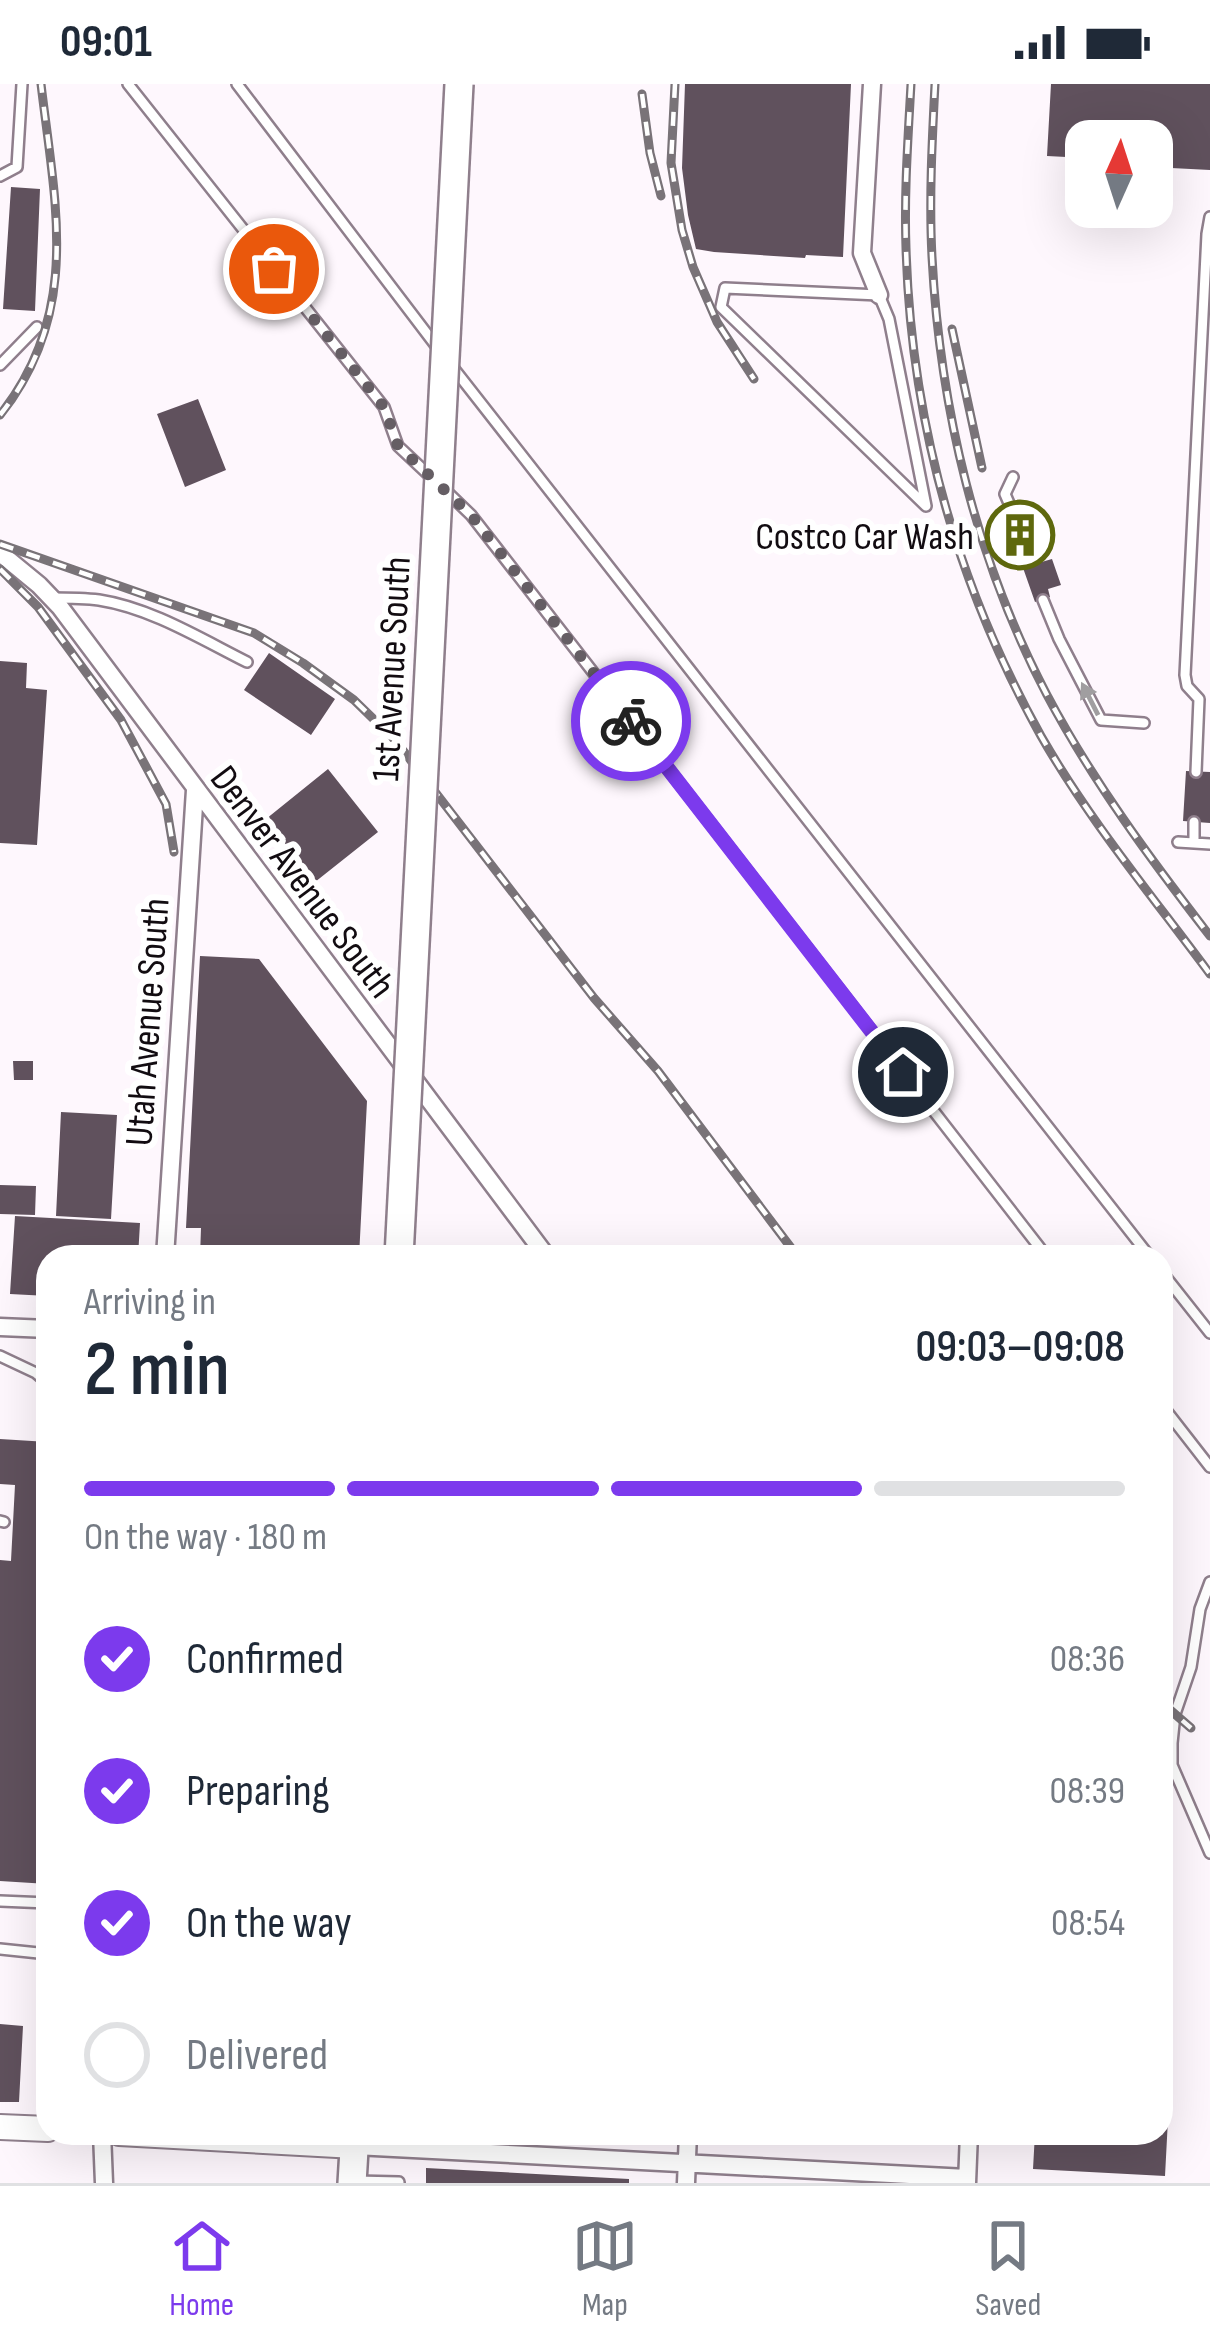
<!DOCTYPE html>
<meta charset="utf-8">
<style>
:root{--surface:#fff;--page:#f6f6f7;--text:#1f2937;--muted:#747a83;--line:#e0e1e3;--accent:#7c3aed}
body{margin:0;font-family:"Sofia Sans Condensed",sans-serif;background:var(--page);color:var(--text);height:100vh;display:flex;flex-direction:column;font-size:45px;white-space:nowrap}
*{box-sizing:border-box;margin:0}
p{font-size:39px;color:var(--muted)}
.icon{flex:none;width:66px;height:66px;fill:none;stroke:currentColor;stroke-width:2;stroke-linecap:round;stroke-linejoin:round}
.map{position:relative;flex:1;overflow:hidden}
.drawer{position:absolute;left:36px;top:1161px;width:1137px;height:900px;display:flex;flex-direction:column;background:var(--surface);border-radius:36px;box-shadow:0 12px 48px #0002}
.drawer>*{flex:none}
.needle{width:78px;rotate:3deg}
.controls{position:absolute;left:1065px;top:36px;display:grid;gap:24px}
.controls a{display:grid;place-items:center;width:108px;height:108px;border-radius:24px;background:var(--surface);box-shadow:0 12px 48px #0002;font-size:60px}
.pin{position:absolute;display:grid;place-items:center;width:102px;height:102px;color:#fff;margin:-51px;border:6px solid #fff;border-radius:50%;box-shadow:0 3px 12px #0007}
.courier{position:absolute;display:grid;place-items:center;width:120px;height:120px;margin:-60px;border:9px solid #7c3aed;border-radius:50%;background:#fff;color:#222;box-shadow:0 3px 15px #0007}
.headline em{font-style:normal;font-weight:600}
.headline div{display:flex;flex-direction:column-reverse}
.headline{display:flex;align-items:center;justify-content:space-between;height:204px;padding:0 48px}
h1{font-size:78px;font-weight:600;line-height:90px}
.bar{display:grid;grid-template-columns:repeat(4,1fr);gap:18px 12px;align-content:center;height:144px;padding:0 48px}
.bar i{height:15px;border-radius:9px;background:var(--line)}
.bar .selected{background:var(--accent)}
.bar p{grid-column:span 4}
ol{padding:0 48px;list-style:none}
li{display:flex;align-items:center;gap:36px;height:132px}
li p{margin-inline-start:auto}
li .icon{padding:12px;border-radius:50%;background:var(--accent);color:#fff;stroke-width:4}
li:last-child{color:var(--muted)}
li i{width:66px;height:66px;border:6px solid var(--line);border-radius:50%}
.status{display:flex;justify-content:space-between;align-items:center;height:84px;padding:0 60px;background:var(--surface);direction:ltr}
.status svg{height:33px;fill:currentColor}
.tab-bar{display:flex;justify-content:space-around;align-items:center;height:168px;border-top:3px solid var(--line);background:var(--surface);font-size:33px;color:var(--muted)}
.tab-bar a{display:grid;justify-items:center;gap:6px}
.tab-bar .selected{color:var(--accent)}
.map>svg:first-child{display:block}
.building{fill:#60515d}
.lines{fill:none;stroke-linecap:round;stroke-linejoin:round}
.lane-casing{stroke:#8f7f8c;stroke-width:14}
.street-casing{stroke:#8f7f8c;stroke-width:21}
.secondary-casing{stroke:#8f7f8c;stroke-width:28}
.primary-casing{stroke:#8f7f8c;stroke-width:32}
.lane{stroke:#fff;stroke-width:9}
.street{stroke:#fff;stroke-width:16}
.secondary{stroke:#fff;stroke-width:24}
.primary{stroke:#fff;stroke-width:27}
.rail-casing{stroke:#797378;stroke-width:9}
.rail{stroke:#fff;stroke-width:4.5;stroke-dasharray:14;stroke-linecap:butt}
.primary-bridge-casing{stroke:#8f7f8c;stroke-width:32;stroke-linecap:butt}
.primary-bridge{stroke:#fff;stroke-width:27}
.oneway{fill:#a09ea0}
.done{stroke:#655e64;stroke-width:12;stroke-dasharray:0 21.6}
.route{stroke:#7c3aed;stroke-width:15}
.labels{text-anchor:middle;stroke-width:12;stroke-linejoin:round;paint-order:stroke}
.poi-label{font-size:39px;fill:#120c11;stroke:#fff;text-anchor:end}
.street-label{font-size:39px;fill:#120c11;stroke:#fff}
</style>
<div class="status"><b>09:01</b><svg viewBox="0 0 49 12"><path d="M0 12V9h3v3zM5 12V6h3v6zM10 12V3h3v9zM15 12V0h3v12zM26 1h20v11H26zM47 4h2v5h-2z"/></svg></div>
<div class="map">
<svg width="1210" height="2099" viewBox="0 0 1210 2099">
<rect width="100%" height="100%" fill="#fef7fd"/>
<!-- building -->
<path class="building" d="M 685,0 L 851,0 L 843,173 L 806,171 L 805,174 L 714,168 L 696,165 L 688,131 L 682,84 Z
M 1051,0 L 1210,0 L 1210,86 L 1152,83 L 1152,57 L 1086,57 L 1086,74 L 1047,72 Z
M 11,103 L 40,105 L 35,227 L 3,225 Z
M 198,315 L 226,386 L 185,403 L 157,330 Z
M 1018,422 L 1038,479 L 1052,475 L 1061,501 L 1048,505 L 1050,513 L 1035,518 L 1003,427 Z
M 269,569 L 335,615 L 311,651 L 244,606 Z
M 0,577 L 27,579 L 26,604 L 47,606 L 37,761 L 0,759 Z
M 328,685 L 378,748 L 315,798 L 266,735 Z
M 1186,687 L 1210,688 L 1210,739 L 1183,737 Z
M 200,872 L 259,875 L 367,1017 L 359,1173 L 200,1173 L 201,1144 L 186,1144 Z
M 13,977 L 33,977 L 33,996 L 14,996 Z
M 61,1028 L 117,1031 L 111,1135 L 56,1132 Z
M 0,1101 L 36,1102 L 35,1131 L 0,1130 Z
M 15,1132 L 140,1139 L 138,1173 L 48,1173 L 48,1212 L 10,1210 Z
M 0,1355 L 48,1358 L 48,1800 L 0,1797 L 0,1476 L 11,1477 L 15,1401 L 0,1400 Z
M 0,1940 L 23,1942 L 19,2018 L 0,2018 Z
M 1161,1959 L 1172,1959 L 1165,2092 L 1033,2085 L 1035,2049 L 1161,2049 Z
M 721,2049 L 847,2049 L 846,2060 L 721,2054 Z
M 426,2084 L 629,2095 L 629,2099 L 426,2099 Z"/>
<g class="lines">
<defs>
<path id="lane" d="M 128,0 L 384,323 L 398,362 L 431,393
M 237,0 L 437,263
M 0,92 L 17,83 L 22,0
M 725,204 L 879,211 L 889,235 L 926,422 L 721,223 Z
M 0,281 L 37,243
M 451,281 L 1150,1173
M 443,404 L 471,431 L 1047,1173
M 1011,424 L 1005,410 L 1013,393
M 51,514 C 67,514 83,514 99,516 C 151,524 201,555 247,578
M 1043,516 L 1059,555 L 1101,636 L 1144,639
M 1196,688 L 1199,615 L 1187,602 L 1185,591 L 1207,150 L 1210,133
M 1178,758 L 1210,760
M 1194,759 L 1194,738
M 1161,1187 L 1210,1249
M 0,1272 L 36,1289 L 48,1299
M 1161,1320 L 1210,1383
M 0,1437 L 4,1438
M 1210,1498 L 1200,1525 L 1191,1583 L 1175,1630 L 1172,1659 L 1172,1681 L 1210,1769
M 0,1817 L 48,1819
M 0,1865 L 48,1870
M 356,2097 L 399,2098"/>
<path id="street" d="M 872,0 L 862,169 L 879,211
M 0,469 L 39,501 L 60,523 L 547,1173
M 165,1173 L 195,706
M 0,1243 L 48,1245
M 102,2049 L 104,2099
M 355,2062 L 967,2094
M 686,2099 L 688,2049
M 967,2099 L 969,2049"/>
<path id="secondary" d="M 0,2043 L 48,2045
M 119,2049 L 355,2062"/>
<path id="primary" d="M 352,2099 L 355,2049"/>
</defs>
<!-- lane casing -->
<use href="#lane" class="lane-casing"/>
<!-- street casing -->
<use href="#street" class="street-casing"/>
<!-- secondary casing -->
<use href="#secondary" class="secondary-casing"/>
<!-- primary casing -->
<use href="#primary" class="primary-casing"/>
<!-- lane -->
<use href="#lane" class="lane"/>
<!-- street -->
<use href="#street" class="street"/>
<!-- secondary -->
<use href="#secondary" class="secondary"/>
<!-- primary -->
<use href="#primary" class="primary"/>
<defs>
<path id="rail" d="M 675,0 L 671,79 L 682,146 L 693,183 L 717,238 L 754,295
M 911,0 C 908,55 904,110 906,164 C 911,337 957,501 1041,652 C 1089,736 1153,813 1210,890
M 935,0 C 932,58 929,116 932,173 C 940,325 976,476 1047,611 C 1092,696 1151,776 1210,852
M 642,10 L 650,69 L 661,112
M 952,245 L 982,384
M 0,331 C 82,228 55,120 41,0
M 0,460 L 254,549 L 303,579 L 354,616 L 395,656 L 594,914 L 658,987 L 798,1173
M 0,485 L 38,523 L 121,636 L 166,720 L 174,768
M 1161,1618 L 1191,1644"/>
</defs>
<!-- rail casing -->
<use href="#rail" class="rail-casing"/>
<!-- rail -->
<use href="#rail" class="rail"/>
<defs>
<path id="primary-bridge" d="M 399,1173 L 459,0"/>
</defs>
<!-- primary-bridge casing -->
<use href="#primary-bridge" class="primary-bridge-casing"/>
<!-- primary-bridge -->
<use href="#primary-bridge" class="primary-bridge"/>
</g>
<!-- one-way arrows -->
<defs><path id="oneway-solid" d="M-6-.8H1V-3.2L6.5 0L1 3.2V.8H-6Z" transform="scale(3)"/></defs>
<use class="oneway" href="#oneway-solid" transform="translate(1090 615) rotate(-117)"/>
<g class="lines">
<!-- done -->
<path class="done" d="M 274,185 L 384,323 L 398,362 L 471,431 L 631,637"/>
<!-- route -->
<path class="route" d="M 631,637 L 903,988"/>
</g>
<!-- icons -->
<defs>
<symbol id="building-ring" viewBox="-11 -11 22 22"><circle r="9.5" fill="#fff" stroke="#5e680d" stroke-width="1.5"/><path d="M-4-6H4V6H1V3H-1V6H-4ZM-2.5-4.3h1.7v1.8h-1.7ZM.8-4.3h1.7v1.8H.8ZM-2.5-1h1.7V.8h-1.7ZM.8-1h1.7V.8H.8Z" fill="#5e680d"/></symbol>
</defs>
<g fill-rule="evenodd">
<use href="#building-ring" x="982" y="413" width="76" height="76"/>
</g>
<g class="labels">
<!-- poi labels -->
<g class="poi-label">
<text x="974" y="465">Costco Car Wash</text>
</g>
<!-- street labels -->
<g class="street-label">
<text transform="translate(390 585) rotate(-87)" y="14">1st Avenue South</text>
<text transform="translate(304 797) rotate(53)" y="14">Denver Avenue South</text>
<text transform="translate(146 938) rotate(-86)" y="14">Utah Avenue South</text>
</g>
</g>
</svg>
<div class="controls">
<a><svg class="needle" viewBox="-14 -14 28 28"><path d="M0-13l5 13h-10z" fill="#e53935"/><path d="M0 13l5-13h-10z" fill="#747a83"/></svg></a>
</div>
<div class="pin" style="left:274px;top:185px;background:#ea580c"><svg class="icon" aria-label="bag" viewBox="0 0 24 24"><path d="M5 8h14l-1 12H6zM9 8a3 3 0 0 1 6 0"/></svg></div>
<div class="pin" style="left:903px;top:988px;background:#1f2937"><svg class="icon" aria-label="home" viewBox="0 0 24 24"><path d="M3 11l9-7 9 7M6 9v11h12V9"/></svg></div>
<div class="courier" style="left:631px;top:637px"><svg class="icon" aria-label="bike" viewBox="0 0 24 24"><circle cx="6" cy="16" r="4"/><circle cx="18" cy="16" r="4"/><path d="M6 16l4-8h5l3 8M10 8l3 8H6M13 5h3"/></svg></div>
<section class="drawer">
<div class="headline"><div><h1>2 min</h1><p>Arriving in</p></div><em>09:03–09:08</em></div>
<div class="bar"><i class="selected"></i><i class="selected"></i><i class="selected"></i><i></i><p>On the way · 180 m</p></div>
<ol>
<li><svg class="icon" aria-label="check" viewBox="0 0 24 24"><path d="M5 12l5 5 9-10"/></svg>Confirmed<p>08:36</p></li>
<li><svg class="icon" aria-label="check" viewBox="0 0 24 24"><path d="M5 12l5 5 9-10"/></svg>Preparing<p>08:39</p></li>
<li><svg class="icon" aria-label="check" viewBox="0 0 24 24"><path d="M5 12l5 5 9-10"/></svg>On the way<p>08:54</p></li>
<li><i></i>Delivered</li>
</ol>
</section>
</div>
<nav class="tab-bar">
<a class="selected"><svg class="icon" aria-label="home" viewBox="0 0 24 24"><path d="M3 11l9-7 9 7M6 9v11h12V9"/></svg>Home</a>
<a><svg class="icon" aria-label="map" viewBox="0 0 24 24"><path d="M3 6l6-2 6 2 6-2v14l-6 2-6-2-6 2zM9 4v14M15 6v14"/></svg>Map</a>
<a><svg class="icon" aria-label="saved" viewBox="0 0 24 24"><path d="M7 4h10v16l-5-4-5 4z"/></svg>Saved</a>
</nav>
